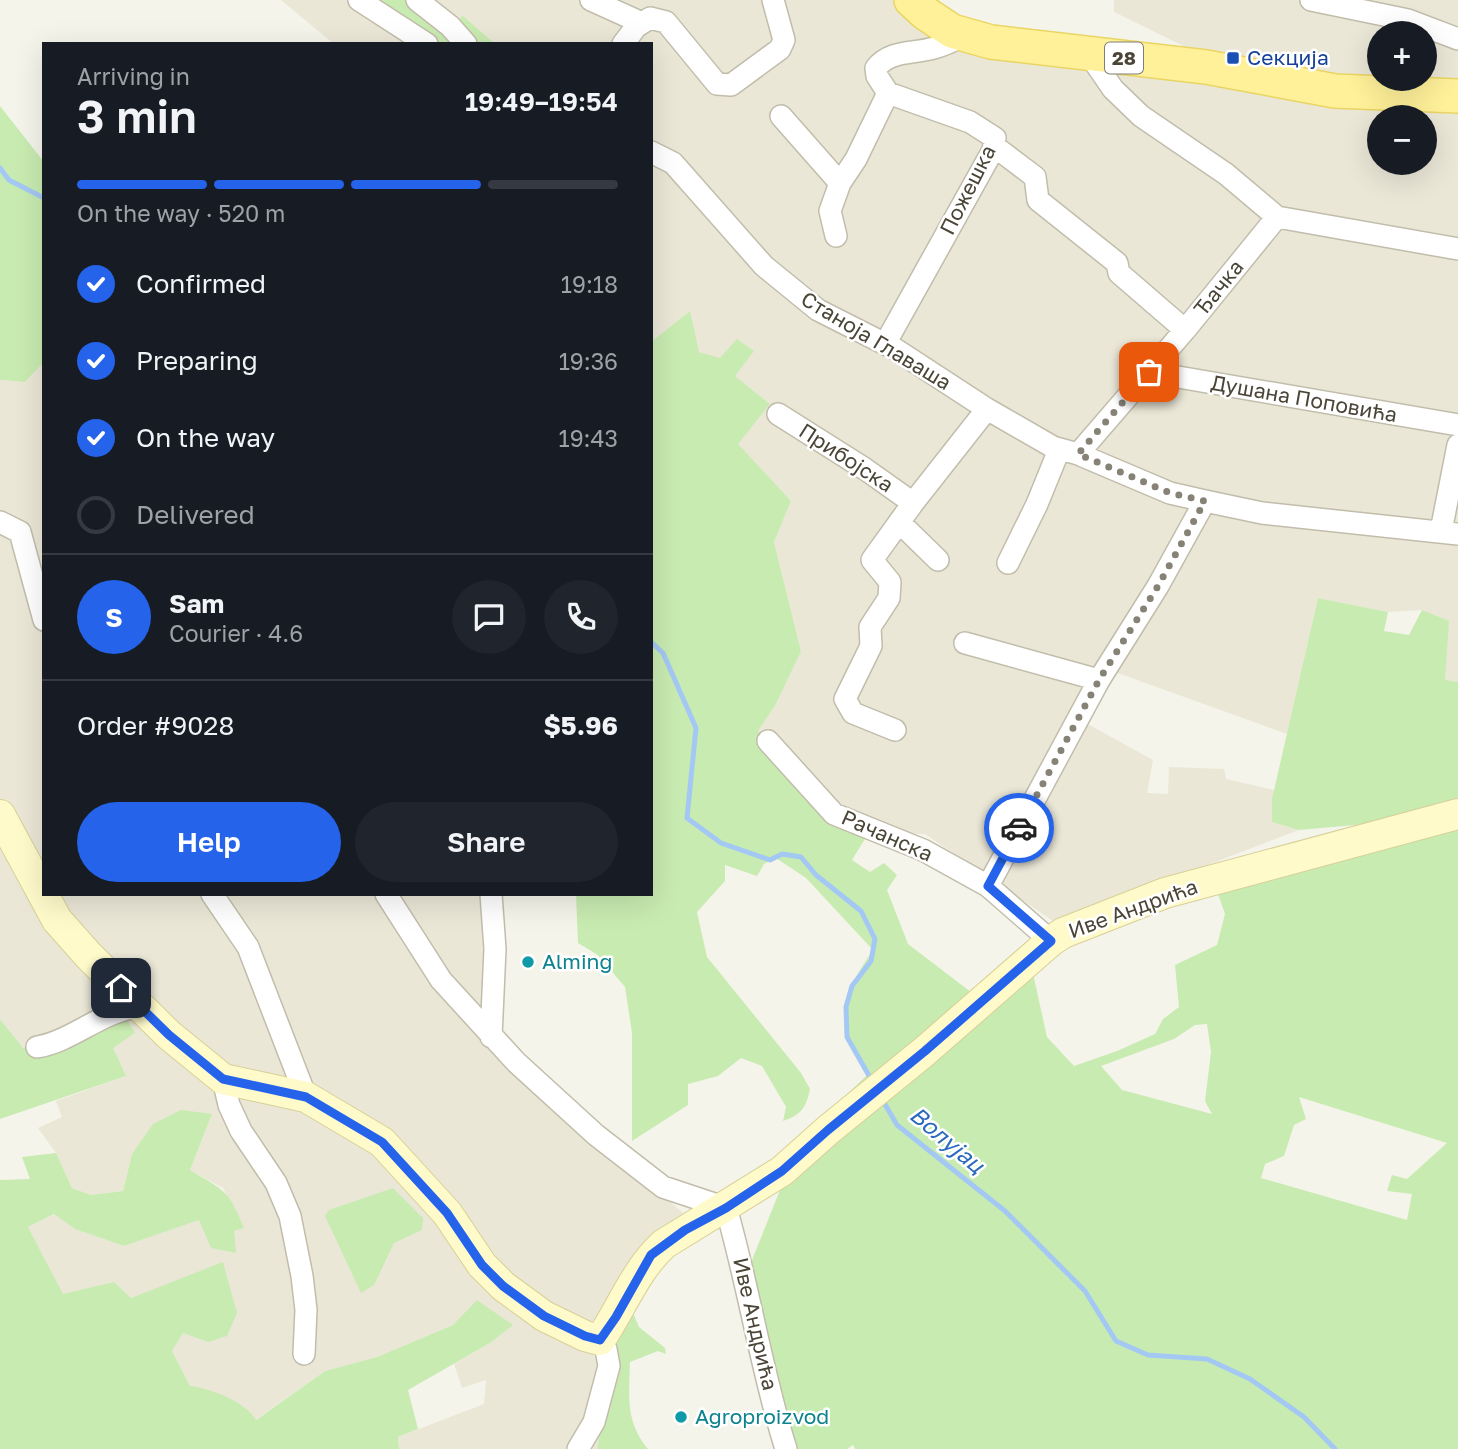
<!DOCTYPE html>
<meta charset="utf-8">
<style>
:root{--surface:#171b24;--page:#20242c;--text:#f1f3f6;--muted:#9ea1a6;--line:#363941;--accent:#2563eb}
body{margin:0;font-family:"Golos Text",sans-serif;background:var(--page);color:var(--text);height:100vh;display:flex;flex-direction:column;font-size:26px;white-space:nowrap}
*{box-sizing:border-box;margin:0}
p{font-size:23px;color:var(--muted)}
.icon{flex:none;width:38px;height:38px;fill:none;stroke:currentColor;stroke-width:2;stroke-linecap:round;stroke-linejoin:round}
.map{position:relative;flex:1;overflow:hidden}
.side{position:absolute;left:42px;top:42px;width:611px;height:854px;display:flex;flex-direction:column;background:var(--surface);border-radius:0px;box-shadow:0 7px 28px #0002}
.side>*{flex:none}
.controls{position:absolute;left:1367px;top:21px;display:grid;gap:14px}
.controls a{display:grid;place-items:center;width:70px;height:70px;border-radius:50%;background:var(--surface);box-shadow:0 7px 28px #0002;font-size:35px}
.pin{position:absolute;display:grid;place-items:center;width:60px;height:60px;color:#fff;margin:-30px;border-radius:14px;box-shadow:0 4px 10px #0006}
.courier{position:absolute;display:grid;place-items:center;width:70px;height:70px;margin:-35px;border:5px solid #2563eb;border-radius:50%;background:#fff;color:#222;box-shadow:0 2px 9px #0007}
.headline em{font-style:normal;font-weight:600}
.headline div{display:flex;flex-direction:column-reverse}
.headline{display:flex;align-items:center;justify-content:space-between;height:119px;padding:0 35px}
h1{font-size:46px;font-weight:600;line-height:52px}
.bar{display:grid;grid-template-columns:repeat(4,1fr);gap:10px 7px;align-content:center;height:84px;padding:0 35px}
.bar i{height:9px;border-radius:5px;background:var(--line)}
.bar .active{background:var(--accent)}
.bar p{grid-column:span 4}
.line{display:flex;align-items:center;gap:18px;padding:0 35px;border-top:2px solid var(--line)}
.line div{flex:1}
.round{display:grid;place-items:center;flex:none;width:74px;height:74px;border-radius:37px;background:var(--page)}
ol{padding:0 35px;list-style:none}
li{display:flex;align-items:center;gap:21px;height:77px}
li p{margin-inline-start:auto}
li .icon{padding:7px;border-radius:50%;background:var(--accent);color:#fff;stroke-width:4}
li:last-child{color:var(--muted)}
li i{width:38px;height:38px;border:4px solid var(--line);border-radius:50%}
.action{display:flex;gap:14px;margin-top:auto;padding:14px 35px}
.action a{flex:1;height:80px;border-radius:42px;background:var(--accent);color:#fff;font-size:28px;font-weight:600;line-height:80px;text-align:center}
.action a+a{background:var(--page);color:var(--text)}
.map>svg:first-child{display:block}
.residential{fill:#eae7d7;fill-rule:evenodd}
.green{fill:#c8ebb1;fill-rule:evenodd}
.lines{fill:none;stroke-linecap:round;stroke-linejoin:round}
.stream{stroke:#a4c8f4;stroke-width:5}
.street-casing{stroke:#c2bdab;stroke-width:24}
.secondary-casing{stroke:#d7d098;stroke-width:32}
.primary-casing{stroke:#ead563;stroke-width:36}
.street{stroke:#fff;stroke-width:21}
.secondary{stroke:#fffaca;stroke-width:30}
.primary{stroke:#fff199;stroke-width:33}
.done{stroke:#868276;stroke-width:7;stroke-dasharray:0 12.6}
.route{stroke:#2563eb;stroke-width:9}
.transit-dot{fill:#1a4fb4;stroke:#fff;stroke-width:2.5}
.culture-dot{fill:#0f9aa8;stroke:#fff;stroke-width:2.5}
.labels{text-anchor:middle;stroke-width:5;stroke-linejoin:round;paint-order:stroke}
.shield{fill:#fff;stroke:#807d73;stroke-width:2}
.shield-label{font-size:19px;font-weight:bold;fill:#4a4537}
.transit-label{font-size:21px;fill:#164399;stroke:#fff;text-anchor:start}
.street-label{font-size:21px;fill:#4a4537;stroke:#fff}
.culture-label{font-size:21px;fill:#0d838f;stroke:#fff;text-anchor:start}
.water-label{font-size:23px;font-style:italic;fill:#2a69bc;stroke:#fff}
</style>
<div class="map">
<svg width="1458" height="1449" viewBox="0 0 1458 1449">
<rect width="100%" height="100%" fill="#f5f4ea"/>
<!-- residential -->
<path class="residential" d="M 281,0 L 906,0 L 954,46 L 1458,94 L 1458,682 L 1445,681 L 1422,610 L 1388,612 L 1318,598 L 1287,734 L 1112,671 L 1084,722 L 1153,760 L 1147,793 L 1168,794 L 1169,767 L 1224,769 L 1226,779 L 1274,790 L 1272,822 L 1299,830 L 1056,923 L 925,834 L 868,834 L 811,794 L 758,731 L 776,704 L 801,650 L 774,542 L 791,501 L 737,444 L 770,404 L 735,376 L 720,359 L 698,352 L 690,311 L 651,342 L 651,44 L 334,44 ZM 1379,117 L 1424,117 L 1424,163 L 1379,163 Z
M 1114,0 L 1458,0 L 1458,87 L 1334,79 L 1212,60 L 1114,12 ZM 1379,33 L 1424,33 L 1424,79 L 1379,79 Z
M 44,362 L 44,894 L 499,894 L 488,1044 L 683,1213 L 645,1252 L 612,1374 L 597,1449 L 399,1449 L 398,1437 L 484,1404 L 486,1380 L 462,1388 L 454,1364 L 490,1343 L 453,1325 L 377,1357 L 325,1371 L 255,1420 L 190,1386 L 172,1351 L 183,1333 L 208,1342 L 157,1289 L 131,1298 L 114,1282 L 63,1295 L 28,1227 L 55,1214 L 75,1229 L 124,1246 L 199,1220 L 234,1231 L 243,1228 L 223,1188 L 190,1170 L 212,1114 L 132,1154 L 123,1191 L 91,1195 L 72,1188 L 56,1153 L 38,1128 L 62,1117 L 56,1101 L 126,1076 L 112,1048 L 135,1033 L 83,1037 L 23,1048 L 0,1019 L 0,380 L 25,382 Z"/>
<!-- green -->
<path class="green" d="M 373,0 L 410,0 L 446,29 L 463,16 L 495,44 L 442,44 Z
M 0,106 L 44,162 L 44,362 L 25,382 L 0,380 Z
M 690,311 L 699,352 L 720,358 L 737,339 L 754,351 L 735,376 L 770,404 L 738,444 L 791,501 L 774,542 L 801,651 L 776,704 L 758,731 L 811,794 L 868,834 L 852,860 L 870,872 L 884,863 L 897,875 L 887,890 L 908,944 L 976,996 L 832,1109 L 867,1075 C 860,1062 847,1045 845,1030 C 840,999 857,974 873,950 L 806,878 L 776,858 L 764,864 L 757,876 L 725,865 L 725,881 L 697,912 L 707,957 L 801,1073 L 810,1089 C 806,1108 801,1115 783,1121 L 786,1107 L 762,1066 L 741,1058 L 718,1076 L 688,1084 L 688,1105 L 632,1141 L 632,1033 L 625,987 L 598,955 L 578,943 L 576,894 L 651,894 L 651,342 Z
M 1318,598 L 1388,612 L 1384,631 L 1409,635 L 1422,610 L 1449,621 L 1445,680 L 1458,682 L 1458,1449 L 855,1449 L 853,1445 L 847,1449 L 796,1449 L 775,1372 L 750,1265 L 784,1180 L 1032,969 L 1047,1037 L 1074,1066 L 1117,1051 L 1155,1034 L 1163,1019 L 1179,1007 L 1175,965 L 1217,945 L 1225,914 L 1217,891 L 1377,823 L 1299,830 L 1272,822 L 1272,799 ZM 1207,1024 L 1211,1052 L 1205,1101 L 1212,1114 L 1122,1090 L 1101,1066 L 1174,1039 L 1195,1025 ZM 1299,1097 L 1447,1143 L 1407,1179 L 1392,1175 L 1387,1191 L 1412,1194 L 1407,1220 L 1261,1178 L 1265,1164 L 1284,1156 L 1294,1125 L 1306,1119 Z
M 124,1015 L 135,1033 L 113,1048 L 126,1076 L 0,1119 L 0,1019 L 23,1048 L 83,1037 Z
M 181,1110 L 212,1114 L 190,1170 C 225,1191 228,1189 244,1228 L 234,1231 L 236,1253 L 211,1248 L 199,1220 L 124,1246 L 75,1229 L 54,1214 L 28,1227 L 63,1294 L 114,1282 L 131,1298 L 223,1262 L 237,1313 L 227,1336 L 208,1342 L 183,1333 L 172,1351 L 190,1386 C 210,1388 246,1402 256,1420 L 325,1371 L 377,1357 L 453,1325 L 477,1300 L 513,1325 L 490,1343 L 408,1390 L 418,1429 L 398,1437 L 399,1449 L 0,1449 L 0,1180 L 30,1179 L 22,1157 L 56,1153 L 72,1188 L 91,1195 L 123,1191 L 132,1154 L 153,1124 Z
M 393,1188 L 423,1218 L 422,1230 L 394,1243 L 374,1285 L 361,1293 L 325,1216 L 329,1210 Z
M 631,1308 L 639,1327 L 665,1348 L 666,1354 L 658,1351 L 630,1362 C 629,1396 625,1421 648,1449 L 597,1449 L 617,1339 Z"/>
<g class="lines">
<!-- stream -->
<path class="stream" d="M 0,168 L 9,180 L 44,198
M 651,642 L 663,653 L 696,728 L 687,818 L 721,843 L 770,860 L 782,854 L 801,857 L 816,875 L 861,911 L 875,939 L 871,961 L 852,986 L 846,1007 L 847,1037 L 872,1081
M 882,1099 L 897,1125 L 1005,1211 L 1085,1291 L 1116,1341 L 1148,1355 L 1207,1359 L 1250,1379 L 1304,1417 L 1335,1449"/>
<defs>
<path id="street" d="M 359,0 L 427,44
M 417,0 L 450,26 L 466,44
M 591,0 L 642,23
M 1311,0 L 1408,20 L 1458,39
M 623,44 L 636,27 L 650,18 L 666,22 L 717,84 L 731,85 L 780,49 L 784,40 L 773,0
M 1089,54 L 1113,89 L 1141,116 L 1226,174 L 1277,217 L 1458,249
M 781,116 L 840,183
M 994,146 L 1035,177 L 1038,200 L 1117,263 L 1119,273 L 1185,330
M 651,152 L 673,163 L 764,266 L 818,310 L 895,349 L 987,409 L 1053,447 L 1078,454 L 1170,493 L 1205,501 L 1262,513 L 1458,534
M 836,236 L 830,211 L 840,183 L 856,159 L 888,93
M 885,344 L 993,150 L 995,138 L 970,122 L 888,93 L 877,76 L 876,68 C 890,50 913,54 934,48 C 944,45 955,40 965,35
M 1149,372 L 1458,425
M 778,414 L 865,469 L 913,503
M 1078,454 L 1185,330 L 1277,217
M 0,522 L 20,532 L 44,620
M 899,522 L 938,560
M 1441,531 L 1458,445
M 1008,563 L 1037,504 L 1059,450
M 965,643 L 1099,680
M 895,730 L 853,713 L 845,699 L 871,646 L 870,627 L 889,598 L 890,582 L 872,560 L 913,503 L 987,409
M 768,741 L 834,814 L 923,850 L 988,886 L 1051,941
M 988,886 L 1099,680 L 1158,586 L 1205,501
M 212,894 L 248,947 L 306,1097
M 386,894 L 441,980 L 516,1062 L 596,1135 L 663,1187 L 726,1208 C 749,1287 761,1370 786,1449
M 491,1037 L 495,949 L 491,894
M 37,1047 C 74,1041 103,1009 141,1007
M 223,1079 L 229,1105 L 241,1131 L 276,1183 L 290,1216 L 302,1276 L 306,1310 L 304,1354
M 578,1449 L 594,1422 L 609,1366 L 606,1349 L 600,1340"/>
<path id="secondary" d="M 0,815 L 57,920 L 89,956 L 169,1035 L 223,1079 L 306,1097 L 382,1142 L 447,1213 L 482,1265 L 503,1286 L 544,1316 L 585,1336 L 600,1340 C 621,1309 636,1269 664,1244 L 782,1171 L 828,1130 L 925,1051 L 1051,941 L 1063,933 L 1165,893 L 1458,814"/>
<path id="primary" d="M 911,0 L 925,13 L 952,31 L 991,42 L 1206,67 L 1335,91 L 1458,96"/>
</defs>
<!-- street casing -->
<use href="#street" class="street-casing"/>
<!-- secondary casing -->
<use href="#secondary" class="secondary-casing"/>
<!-- primary casing -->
<use href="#primary" class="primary-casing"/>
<!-- street -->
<use href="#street" class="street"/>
<!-- secondary -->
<use href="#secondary" class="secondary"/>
<!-- primary -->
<use href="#primary" class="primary"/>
</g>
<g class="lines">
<!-- done -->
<path class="done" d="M 1019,828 L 1099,680 L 1158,586 L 1205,501 L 1170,493 L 1078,454 L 1149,372"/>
<!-- route -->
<path class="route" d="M 121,988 L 169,1035 L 223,1079 L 306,1097 L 382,1142 L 447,1213 L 482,1265 L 503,1286 L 544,1316 L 585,1336 L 600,1340 L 616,1317 L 651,1255 L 685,1230 L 726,1208 L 782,1171 L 828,1130 L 925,1051 L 1051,941 L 988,886 L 1019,828"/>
</g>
<!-- markers -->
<rect class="transit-dot" x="1226" y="51" width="14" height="14" rx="3.5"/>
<g class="culture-dot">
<circle cx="528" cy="962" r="7"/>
<circle cx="681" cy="1417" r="7"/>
</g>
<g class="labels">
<!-- shield labels -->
<rect class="shield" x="1105" y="42.5" width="38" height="31" rx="5"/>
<g class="shield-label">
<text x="1124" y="65">28</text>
</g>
<!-- transit labels -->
<g class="transit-label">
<text x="1247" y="65">Секција</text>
</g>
<!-- street labels -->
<g class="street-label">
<text transform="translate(968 190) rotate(-63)" y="7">Пожешка</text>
<text transform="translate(1219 288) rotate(-51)" y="7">Ђачка</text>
<text transform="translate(876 341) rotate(31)" y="7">Станоја Главаша</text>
<text transform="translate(1304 399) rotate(10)" y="7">Душана Поповића</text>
<text transform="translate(846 458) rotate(33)" y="7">Прибојска</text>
<text transform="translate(887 836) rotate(24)" y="7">Рачанска</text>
<text transform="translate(1133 909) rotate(-20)" y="7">Иве Андрића</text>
<text transform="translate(755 1324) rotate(77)" y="7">Иве Андрића</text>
</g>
<!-- culture labels -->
<g class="culture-label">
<text x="542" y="969">Alming</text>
<text x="695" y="1424">Agroproizvod</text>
</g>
<!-- water labels -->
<g class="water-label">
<text transform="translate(947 1140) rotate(40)" y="8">Волујац</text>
</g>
</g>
</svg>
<div class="controls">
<a>+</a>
<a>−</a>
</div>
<div class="pin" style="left:1149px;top:372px;background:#ea580c"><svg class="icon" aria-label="bag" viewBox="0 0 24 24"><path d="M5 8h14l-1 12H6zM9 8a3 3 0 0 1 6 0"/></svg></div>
<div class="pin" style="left:121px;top:988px;background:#1f2937"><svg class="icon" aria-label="home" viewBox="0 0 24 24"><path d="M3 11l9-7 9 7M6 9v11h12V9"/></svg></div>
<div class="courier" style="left:1019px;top:828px"><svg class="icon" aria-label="car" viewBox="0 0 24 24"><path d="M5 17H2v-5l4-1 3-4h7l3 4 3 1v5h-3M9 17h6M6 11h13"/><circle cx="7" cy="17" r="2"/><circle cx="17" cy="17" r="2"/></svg></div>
<section class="side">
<div class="headline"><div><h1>3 min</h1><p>Arriving in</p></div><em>19:49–19:54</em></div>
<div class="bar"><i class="active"></i><i class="active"></i><i class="active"></i><i></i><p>On the way · 520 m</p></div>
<ol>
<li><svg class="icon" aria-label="check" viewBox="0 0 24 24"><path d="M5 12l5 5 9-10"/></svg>Confirmed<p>19:18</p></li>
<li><svg class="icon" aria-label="check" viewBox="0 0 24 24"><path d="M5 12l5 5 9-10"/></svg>Preparing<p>19:36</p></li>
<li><svg class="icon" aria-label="check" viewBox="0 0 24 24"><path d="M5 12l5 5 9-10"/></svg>On the way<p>19:43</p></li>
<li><i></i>Delivered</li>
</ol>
<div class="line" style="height:126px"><b class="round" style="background:var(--accent);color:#fff">S</b><div><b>Sam</b><p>Courier · 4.6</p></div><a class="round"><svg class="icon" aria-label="chat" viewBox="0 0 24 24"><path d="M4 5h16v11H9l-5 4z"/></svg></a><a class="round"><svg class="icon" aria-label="phone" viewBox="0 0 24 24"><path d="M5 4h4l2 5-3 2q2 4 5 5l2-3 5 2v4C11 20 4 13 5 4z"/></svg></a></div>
<div class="line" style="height:91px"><div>Order #9028</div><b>$5.96</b></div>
<div class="action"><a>Help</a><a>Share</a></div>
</section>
</div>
